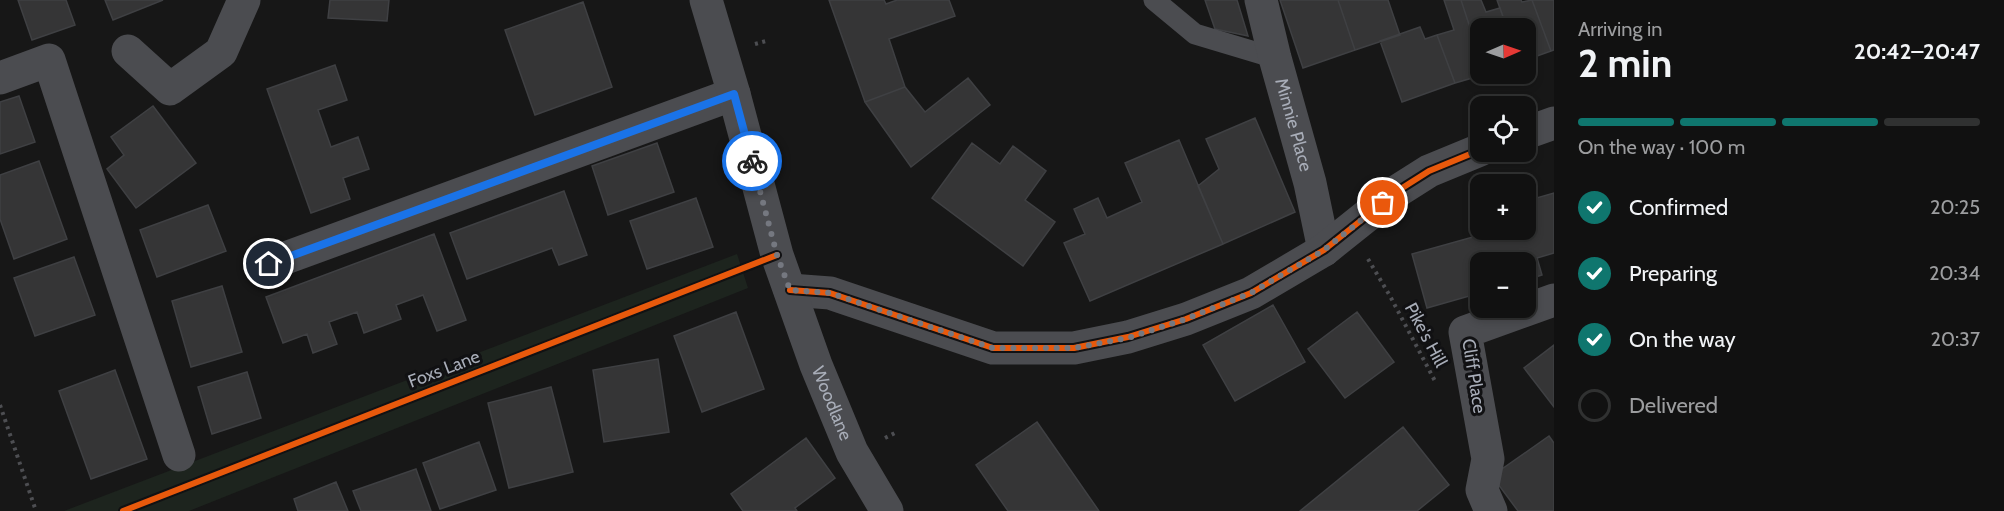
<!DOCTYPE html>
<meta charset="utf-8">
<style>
:root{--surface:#111;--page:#1a1a1a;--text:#f1f3f6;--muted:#9c9d9f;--line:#303131;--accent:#0f766e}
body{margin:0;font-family:Cabin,sans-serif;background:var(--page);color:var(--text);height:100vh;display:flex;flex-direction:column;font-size:22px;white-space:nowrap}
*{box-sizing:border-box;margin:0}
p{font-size:20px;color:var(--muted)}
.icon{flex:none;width:33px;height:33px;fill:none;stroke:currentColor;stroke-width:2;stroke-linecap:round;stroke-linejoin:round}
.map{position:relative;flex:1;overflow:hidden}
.panel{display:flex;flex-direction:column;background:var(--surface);width:450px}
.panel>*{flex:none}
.needle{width:39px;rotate:88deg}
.buttons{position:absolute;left:1470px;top:18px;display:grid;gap:12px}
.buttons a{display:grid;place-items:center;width:66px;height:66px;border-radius:12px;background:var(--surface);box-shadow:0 3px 9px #0003,0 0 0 2px var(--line);font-size:30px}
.pin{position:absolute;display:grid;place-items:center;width:51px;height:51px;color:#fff;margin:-26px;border:3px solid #fff;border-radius:50%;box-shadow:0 2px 6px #0007}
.courier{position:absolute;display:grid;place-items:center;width:60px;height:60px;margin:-30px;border:4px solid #1a73e8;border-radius:50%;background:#fff;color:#222;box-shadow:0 2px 8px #0007}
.headline em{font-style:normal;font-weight:700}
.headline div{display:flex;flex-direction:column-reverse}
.headline{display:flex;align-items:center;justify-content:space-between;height:102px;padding:0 24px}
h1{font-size:39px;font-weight:700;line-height:45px}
.bar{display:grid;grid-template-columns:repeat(4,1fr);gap:9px 6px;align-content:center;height:72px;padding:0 24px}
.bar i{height:8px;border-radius:4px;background:var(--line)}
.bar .selected{background:var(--accent)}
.bar p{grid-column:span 4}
ol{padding:0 24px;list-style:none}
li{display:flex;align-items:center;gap:18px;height:66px}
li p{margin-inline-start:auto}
li .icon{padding:6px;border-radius:50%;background:var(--accent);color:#fff;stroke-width:4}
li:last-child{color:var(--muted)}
li i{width:33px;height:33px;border:3px solid var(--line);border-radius:50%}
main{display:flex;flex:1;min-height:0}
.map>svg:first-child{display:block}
.green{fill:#1d241e}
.building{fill:#353536;stroke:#3f4043;stroke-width:1.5}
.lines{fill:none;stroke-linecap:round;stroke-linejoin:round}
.path{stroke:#4d4e52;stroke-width:4;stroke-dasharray:3 4.5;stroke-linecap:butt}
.service{stroke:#4b4c50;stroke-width:21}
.minor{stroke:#4b4c50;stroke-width:33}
.tertiary{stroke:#4b4c50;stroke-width:33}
.cycleway-casing{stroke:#111113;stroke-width:10}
.cycleway{stroke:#e8590c;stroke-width:6}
.done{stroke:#757880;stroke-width:6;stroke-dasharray:0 10.8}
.route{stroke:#1a73e8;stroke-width:8}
.labels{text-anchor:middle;stroke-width:6;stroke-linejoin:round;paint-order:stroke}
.street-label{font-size:18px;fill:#a8adb8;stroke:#111113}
</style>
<main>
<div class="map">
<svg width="1554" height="511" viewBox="0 0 1554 511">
<rect width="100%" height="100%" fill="#171717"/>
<!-- green -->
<path class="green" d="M 737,254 L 748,288 L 189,511 L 64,511 Z"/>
<!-- building -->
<path class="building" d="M 18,0 L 66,0 L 75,25 L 32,40 Z
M 105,0 L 163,0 L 113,20 Z
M 330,0 L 389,0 L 387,21 L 328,18 Z
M 829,0 L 884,0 L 886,4 L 897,0 L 949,0 L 955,16 L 889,39 L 905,87 L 865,102 Z
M 1205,0 L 1237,0 L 1248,36 L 1215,29 Z
M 1280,0 L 1338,0 L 1355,50 L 1303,68 Z
M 1338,0 L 1388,0 L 1400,35 L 1355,50 Z
M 1444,0 L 1461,0 L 1480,58 L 1480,74 L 1486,74 L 1455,83 L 1437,35 L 1454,30 Z
M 1461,0 L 1481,0 L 1486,12 L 1500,8 L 1507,28 L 1480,28 L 1480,58 Z
M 1497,0 L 1521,0 L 1522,2 L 1532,0 L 1551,51 L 1526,60 L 1526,28 L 1507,28 Z
M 1532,0 L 1554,0 L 1554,50 L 1551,51 Z
M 583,2 L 612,87 L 535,115 L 505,30 Z
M 1420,27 L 1425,39 L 1437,35 L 1455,83 L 1402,102 L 1380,41 Z
M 335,65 L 347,100 L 318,110 L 331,147 L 358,137 L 369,169 L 343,178 L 350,199 L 311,213 L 267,89 Z
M 968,78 L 990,105 L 911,167 L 865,102 L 905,87 L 925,112 Z
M 19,96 L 35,142 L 0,154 L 0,102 Z
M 153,106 L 196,163 L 136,208 L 107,169 L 124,155 L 111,137 Z
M 1255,118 L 1295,212 L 1223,244 L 1198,186 L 1219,169 L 1206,139 Z
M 1179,140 L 1223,244 L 1090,301 L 1064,243 L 1085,234 L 1074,209 L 1098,198 L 1107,218 L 1142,202 L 1125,163 Z
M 657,143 L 674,192 L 608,215 L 592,166 Z
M 972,143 L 1000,164 L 1013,146 L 1046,171 L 1025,200 L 1055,222 L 1023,266 L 932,198 Z
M 39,161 L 67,239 L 14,259 L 0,219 L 0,175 Z
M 564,191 L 587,255 L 559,265 L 552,248 L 467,279 L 450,233 Z
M 1554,193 L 1554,253 L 1537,258 L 1542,275 L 1526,280 L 1526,262 L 1480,262 L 1480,293 L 1427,308 L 1412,254 L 1498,230 L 1526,230 L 1526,201 Z
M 696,198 L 713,247 L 647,269 L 630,221 Z
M 208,205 L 226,251 L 157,277 L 140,230 Z
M 434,234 L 466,320 L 437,331 L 423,295 L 396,305 L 401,319 L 364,333 L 357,312 L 329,322 L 337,344 L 313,353 L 307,334 L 283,343 L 266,297 Z
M 74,257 L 95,315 L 35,336 L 14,278 Z
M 222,286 L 242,352 L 191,367 L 172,301 Z
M 1273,305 L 1305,362 L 1235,401 L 1203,345 Z
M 736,312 L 764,389 L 702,412 L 674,336 Z
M 1357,312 L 1394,362 L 1345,398 L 1308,349 Z
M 1554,345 L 1554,407 L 1524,368 Z
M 658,359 L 669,432 L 604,442 L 593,370 Z
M 115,370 L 147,459 L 91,479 L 59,391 Z
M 247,372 L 261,418 L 212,434 L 198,387 Z
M 551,387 L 573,472 L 509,488 L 488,403 Z
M 1037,422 L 1099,511 L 1008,511 L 976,465 Z
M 1403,427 L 1449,485 L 1417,511 L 1300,511 Z
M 1549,436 L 1554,443 L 1554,511 L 1518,511 L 1492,476 Z
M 806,438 L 835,478 L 795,508 L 797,511 L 743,511 L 731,494 Z
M 479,442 L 496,490 L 440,509 L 423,463 Z
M 416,469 L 431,511 L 361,511 L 353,491 Z
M 336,482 L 348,511 L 298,511 L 294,499 Z"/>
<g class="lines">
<!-- path -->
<path class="path" d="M 755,44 L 766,41
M 1368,259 L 1390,296 L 1436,383
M 0,405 L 36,511
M 885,438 L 895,433"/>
<!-- service -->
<path class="service" d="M 1154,0 L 1195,34 L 1275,58"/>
<!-- minor -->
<g class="minor">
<path id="s1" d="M 1261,0 L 1275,58 L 1310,183 L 1324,250"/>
<path d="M 128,51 L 170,89 L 221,52 L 244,0"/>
<path d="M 0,78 L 49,60 L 179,455"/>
<path d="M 1526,133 L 1554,123"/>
<path d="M 269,264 L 734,94"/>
<path d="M 790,290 L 830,293 L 993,348 L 1074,348 L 1128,337 L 1186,319 L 1251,293 L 1324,250 L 1399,190 L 1429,171 L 1480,150"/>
<path d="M 1491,511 L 1482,490 L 1488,459 L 1465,332 L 1554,300"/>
</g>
<!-- tertiary -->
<path class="tertiary" id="s2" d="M 706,0 L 734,94 L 777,255 L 816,365 L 852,452 L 887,511"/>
<defs>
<path id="cycleway" d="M 790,290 L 830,293 L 993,348 L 1074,348 L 1128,337 L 1186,319 L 1251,293 L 1324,250 L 1399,190 L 1429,171 L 1480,150
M 123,511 L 777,255"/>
</defs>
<!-- cycleway casing -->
<use href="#cycleway" class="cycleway-casing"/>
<!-- cycleway -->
<use href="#cycleway" class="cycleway"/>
</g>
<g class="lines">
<!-- done -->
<path class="done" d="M 752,161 L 777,255 L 790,290 L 830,293 L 993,348 L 1074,348 L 1128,338 L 1186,319 L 1251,293 L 1324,250 L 1383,203"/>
<!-- route -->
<path class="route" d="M 269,264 L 734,94 L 752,161"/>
</g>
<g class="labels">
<!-- street labels -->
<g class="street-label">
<text dy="6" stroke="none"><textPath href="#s1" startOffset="129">Minnie Place</textPath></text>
<text transform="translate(1426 335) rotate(62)" y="6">Pike's Hill</text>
<text transform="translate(444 369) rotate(-21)" y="6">Foxs Lane</text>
<text transform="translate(1474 376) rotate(81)" y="6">Cliff Place</text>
<text dy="6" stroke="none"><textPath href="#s2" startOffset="423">Woodlane</textPath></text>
</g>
</g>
</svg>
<div class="buttons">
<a><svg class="needle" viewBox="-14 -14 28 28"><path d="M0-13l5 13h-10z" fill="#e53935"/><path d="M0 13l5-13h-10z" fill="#9c9d9f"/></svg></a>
<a><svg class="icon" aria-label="locate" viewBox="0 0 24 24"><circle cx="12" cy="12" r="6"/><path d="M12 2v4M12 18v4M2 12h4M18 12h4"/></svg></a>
<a>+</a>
<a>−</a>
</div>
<div class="pin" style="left:1383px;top:203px;background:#ea580c"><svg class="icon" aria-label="bag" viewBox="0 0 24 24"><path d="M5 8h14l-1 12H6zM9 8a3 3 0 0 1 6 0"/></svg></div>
<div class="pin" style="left:269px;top:264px;background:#1f2937"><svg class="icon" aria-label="home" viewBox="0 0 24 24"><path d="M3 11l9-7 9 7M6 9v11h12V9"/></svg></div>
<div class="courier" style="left:752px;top:161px"><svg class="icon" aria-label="bike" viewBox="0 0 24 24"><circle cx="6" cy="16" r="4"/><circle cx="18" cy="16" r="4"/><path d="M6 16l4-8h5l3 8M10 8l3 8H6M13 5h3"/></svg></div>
</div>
<section class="panel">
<div class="headline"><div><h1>2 min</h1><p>Arriving in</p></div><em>20:42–20:47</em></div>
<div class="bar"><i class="selected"></i><i class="selected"></i><i class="selected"></i><i></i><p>On the way · 100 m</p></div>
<ol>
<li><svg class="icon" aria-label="check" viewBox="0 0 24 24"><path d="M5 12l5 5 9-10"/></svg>Confirmed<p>20:25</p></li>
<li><svg class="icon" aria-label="check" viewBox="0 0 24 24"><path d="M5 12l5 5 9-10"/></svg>Preparing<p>20:34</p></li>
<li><svg class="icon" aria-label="check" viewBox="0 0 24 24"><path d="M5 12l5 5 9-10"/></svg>On the way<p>20:37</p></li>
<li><i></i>Delivered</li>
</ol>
</section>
</main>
